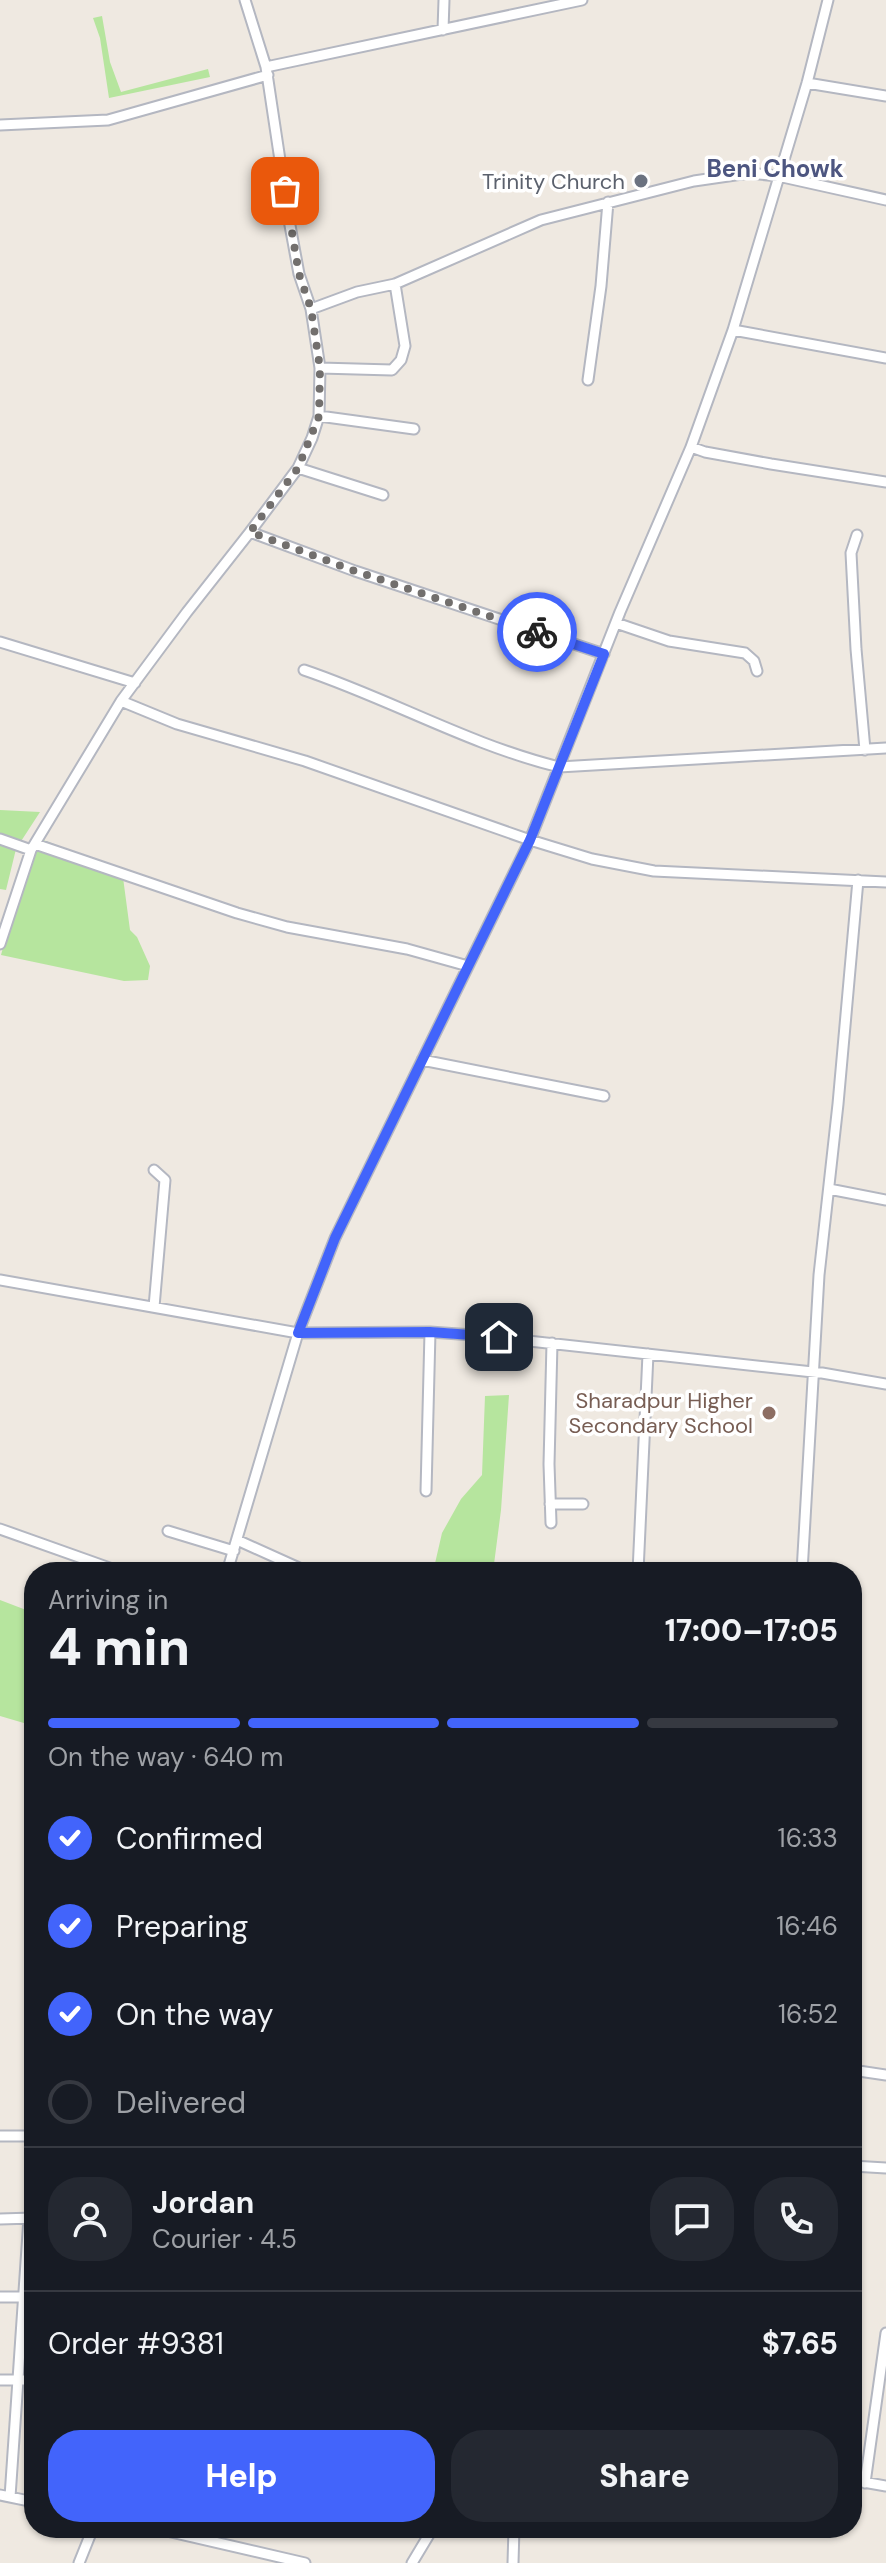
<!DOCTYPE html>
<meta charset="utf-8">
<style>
:root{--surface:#171b24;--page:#242831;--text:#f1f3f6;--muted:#9ea1a6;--line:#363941;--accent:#4264fb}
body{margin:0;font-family:"DM Sans",sans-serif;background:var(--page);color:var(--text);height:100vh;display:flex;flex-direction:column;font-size:30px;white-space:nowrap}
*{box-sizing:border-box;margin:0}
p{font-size:26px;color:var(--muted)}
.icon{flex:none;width:44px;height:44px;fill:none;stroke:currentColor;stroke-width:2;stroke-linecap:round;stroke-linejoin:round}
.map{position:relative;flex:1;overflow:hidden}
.drawer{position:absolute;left:24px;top:1562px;width:838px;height:976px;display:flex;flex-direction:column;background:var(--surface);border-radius:32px;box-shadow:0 2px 6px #0004}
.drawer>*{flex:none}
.pin{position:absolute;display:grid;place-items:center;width:68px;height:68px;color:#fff;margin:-34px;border-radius:16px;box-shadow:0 4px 12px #0006}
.courier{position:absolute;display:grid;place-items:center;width:80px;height:80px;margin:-40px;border:6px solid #4264fb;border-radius:50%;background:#fff;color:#222;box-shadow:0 2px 10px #0007}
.overview em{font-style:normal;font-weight:800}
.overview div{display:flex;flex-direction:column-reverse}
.overview{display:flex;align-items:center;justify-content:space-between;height:136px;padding:0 24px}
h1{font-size:52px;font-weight:800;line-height:60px}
.bar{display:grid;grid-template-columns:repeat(4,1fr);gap:12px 8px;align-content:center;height:96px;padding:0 24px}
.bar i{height:10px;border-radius:6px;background:var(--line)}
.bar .current{background:var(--accent)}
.bar p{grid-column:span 4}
.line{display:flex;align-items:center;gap:20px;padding:0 24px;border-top:2px solid var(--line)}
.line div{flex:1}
.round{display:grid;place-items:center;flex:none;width:84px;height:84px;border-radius:32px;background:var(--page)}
ol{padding:0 24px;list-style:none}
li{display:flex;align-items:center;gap:24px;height:88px}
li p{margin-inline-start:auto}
li .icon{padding:8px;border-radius:50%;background:var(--accent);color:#fff;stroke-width:4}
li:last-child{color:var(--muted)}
li i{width:44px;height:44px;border:4px solid var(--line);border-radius:50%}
.button{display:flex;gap:16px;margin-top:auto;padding:16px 24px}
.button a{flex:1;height:92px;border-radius:32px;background:var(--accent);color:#fff;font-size:32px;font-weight:800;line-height:92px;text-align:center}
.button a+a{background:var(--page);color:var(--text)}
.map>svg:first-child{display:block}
.green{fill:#b6e59e}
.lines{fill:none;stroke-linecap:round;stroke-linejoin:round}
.minor-casing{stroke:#b4b7c1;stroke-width:13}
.minor{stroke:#fff;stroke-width:9}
.done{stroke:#726f6d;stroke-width:8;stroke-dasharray:0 14.4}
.route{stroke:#4264fb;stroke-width:10}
.worship-dot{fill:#6b7280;stroke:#fff;stroke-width:3}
.education-dot{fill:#8d6e63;stroke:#fff;stroke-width:3}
.labels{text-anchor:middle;stroke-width:7;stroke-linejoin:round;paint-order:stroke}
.worship-label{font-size:22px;fill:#5b616d;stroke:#fff;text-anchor:end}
.education-label{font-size:22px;fill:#785e54;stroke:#fff;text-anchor:end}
.neighbourhood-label{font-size:24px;font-weight:bold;fill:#4d5680;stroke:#fff}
</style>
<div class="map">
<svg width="886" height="2563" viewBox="0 0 886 2563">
<rect width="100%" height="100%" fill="#efe9e1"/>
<!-- green -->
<path class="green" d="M 102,16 L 110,62 L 121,92 L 208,69 L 210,77 L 109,98 L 100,38 L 93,18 Z
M 0,810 L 40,812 L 16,849 L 6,890 L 0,889 Z
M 38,838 L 122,870 L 130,930 L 137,937 L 150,966 L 148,980 L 124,981 L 1,955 L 28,855 Z
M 509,1395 L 501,1510 L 493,1572 L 433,1572 L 442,1533 L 461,1499 L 482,1475 L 485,1396 Z
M 0,1600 L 34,1613 L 34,1726 L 0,1716 Z"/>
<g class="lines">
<defs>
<path id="minor" d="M 245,0 L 266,67 L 289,220 L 299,274 L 311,309 L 320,368 L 319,416 L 312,438 L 298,468 L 250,532 L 355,571 L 604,654
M 443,30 L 444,0
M 266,67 L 582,0
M 807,83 L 886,96
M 0,125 L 108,120 L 268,75
M 311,309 L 357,292 L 395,284 L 541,220 L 694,181 L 749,173 L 778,176 L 886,200
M 733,330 L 886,358
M 320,368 L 392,370 L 401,360 L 405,346 L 395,284
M 588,380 L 601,286 L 608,202
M 319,416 L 414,429
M 691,447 L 705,452 L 771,464 L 886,482
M 298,468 L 383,495
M 857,535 L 851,553 L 856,649 L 865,750
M 616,623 L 669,641 L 745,653 L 754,661 L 757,671
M 0,642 L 135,683
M 304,670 C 390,699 470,745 559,767 L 886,748
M 121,701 L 177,724 L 305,761 L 530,840 L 592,859 L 654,871 L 886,882
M 0,839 L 31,850
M 35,844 L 237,913 L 287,927 L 407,949 L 468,966
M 0,944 L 31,850 L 121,701 L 187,612 L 250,532
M 422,1060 L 604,1096
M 154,1170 L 165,1180 L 154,1307
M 829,1189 L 886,1200
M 0,1280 L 298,1333 L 430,1332 L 473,1335 L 822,1373 L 886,1384
M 426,1491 L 430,1332
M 550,1504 L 583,1504
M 551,1523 L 549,1464 L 552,1343
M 0,1529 L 121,1572
M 168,1531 L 234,1551
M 237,1540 L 308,1572
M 227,1572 L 298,1333 L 335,1238 L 530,840 L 620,612 L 691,447 L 733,330 L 807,83 L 828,0
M 638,1572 L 648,1354
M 802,1572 L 819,1275 L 838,1104 L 858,880
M 852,2070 L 886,2075
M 0,2136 L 34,2136
M 852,2166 L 886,2168
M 0,2219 L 33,2218
M 0,2297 L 34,2297
M 0,2380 L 34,2380
M 852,2480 L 886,2486
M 865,2483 L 886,2333
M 0,2495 L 34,2502
M 10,2497 L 29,2218
M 154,2528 L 305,2563
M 79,2563 L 93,2528
M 412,2563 L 433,2528
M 513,2563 L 514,2528"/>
</defs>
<!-- minor casing -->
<use href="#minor" class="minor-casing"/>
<!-- minor -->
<use href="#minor" class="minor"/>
</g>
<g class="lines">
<!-- done -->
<path class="done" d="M 285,191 L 299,274 L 311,309 L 320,368 L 319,416 L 298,468 L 250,532 L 355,571 L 537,632"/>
<!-- route -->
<path class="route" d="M 499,1337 L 430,1332 L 298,1333 L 335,1238 L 530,840 L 604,654 L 537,632"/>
</g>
<!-- markers -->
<circle class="worship-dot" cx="641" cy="181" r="8"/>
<circle class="education-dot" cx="769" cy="1413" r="8"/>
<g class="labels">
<!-- worship labels -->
<g class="worship-label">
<text x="625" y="189">Trinity Church</text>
</g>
<!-- education labels -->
<g class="education-label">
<text x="753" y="1408">Sharadpur Higher<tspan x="753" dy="25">Secondary School</tspan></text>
</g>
<!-- neighbourhood labels -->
<g class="neighbourhood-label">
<text x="775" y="177">Beni Chowk</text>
</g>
</g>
</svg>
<div class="pin" style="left:285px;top:191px;background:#ea580c"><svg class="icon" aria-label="bag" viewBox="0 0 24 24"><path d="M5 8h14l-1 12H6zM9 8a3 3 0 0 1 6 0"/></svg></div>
<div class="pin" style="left:499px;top:1337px;background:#1f2937"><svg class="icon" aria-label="home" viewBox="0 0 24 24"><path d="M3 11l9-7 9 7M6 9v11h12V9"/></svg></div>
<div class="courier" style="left:537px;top:632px"><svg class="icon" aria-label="bike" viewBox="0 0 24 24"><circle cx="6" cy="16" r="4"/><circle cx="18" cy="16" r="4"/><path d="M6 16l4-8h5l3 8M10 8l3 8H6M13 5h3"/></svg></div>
<section class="drawer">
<div class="overview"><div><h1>4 min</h1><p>Arriving in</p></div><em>17:00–17:05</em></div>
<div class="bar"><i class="current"></i><i class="current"></i><i class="current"></i><i></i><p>On the way · 640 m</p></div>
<ol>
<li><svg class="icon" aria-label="check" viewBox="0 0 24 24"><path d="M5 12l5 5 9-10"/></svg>Confirmed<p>16:33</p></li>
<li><svg class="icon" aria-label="check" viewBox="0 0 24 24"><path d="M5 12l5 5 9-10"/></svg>Preparing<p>16:46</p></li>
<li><svg class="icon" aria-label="check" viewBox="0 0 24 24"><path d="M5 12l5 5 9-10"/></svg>On the way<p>16:52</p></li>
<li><i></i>Delivered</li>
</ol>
<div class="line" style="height:144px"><a class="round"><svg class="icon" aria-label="person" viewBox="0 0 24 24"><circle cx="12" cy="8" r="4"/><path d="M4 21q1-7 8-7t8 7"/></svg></a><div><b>Jordan</b><p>Courier · 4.5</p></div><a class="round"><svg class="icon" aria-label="chat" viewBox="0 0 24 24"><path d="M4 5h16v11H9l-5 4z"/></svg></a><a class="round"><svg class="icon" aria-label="phone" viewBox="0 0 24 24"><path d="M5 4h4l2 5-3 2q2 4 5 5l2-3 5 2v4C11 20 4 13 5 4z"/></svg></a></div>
<div class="line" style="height:104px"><div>Order #9381</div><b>$7.65</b></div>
<div class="button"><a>Help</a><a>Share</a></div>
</section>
</div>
